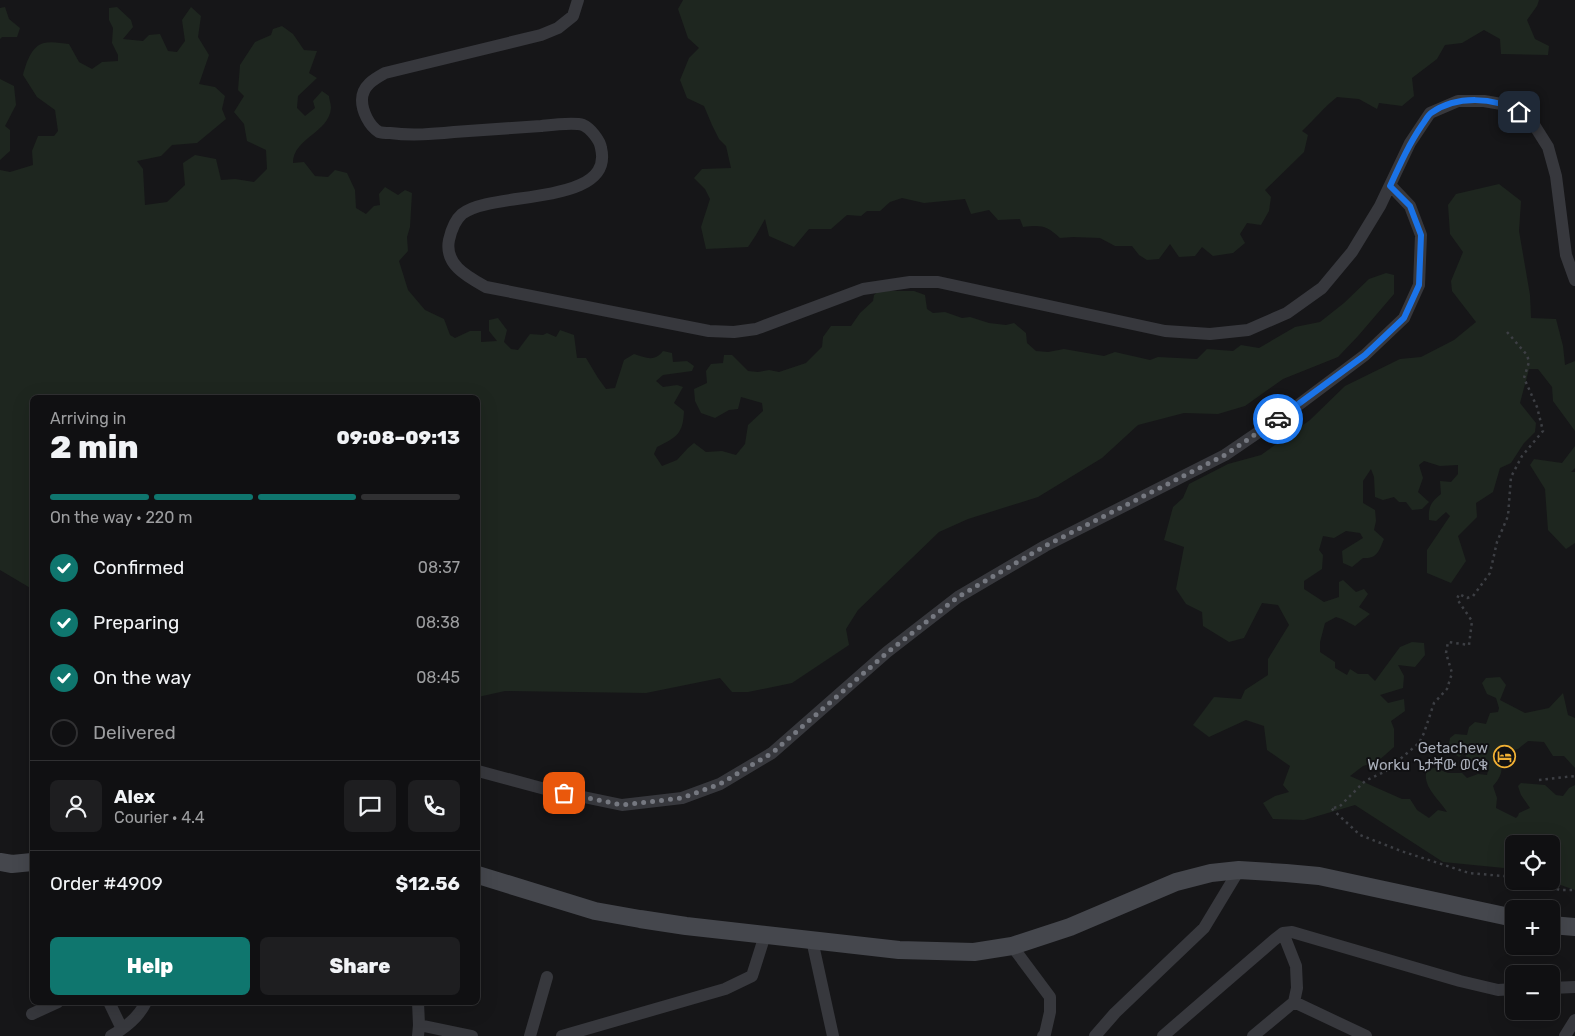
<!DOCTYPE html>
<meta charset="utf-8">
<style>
:root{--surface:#101012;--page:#1e1e20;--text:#f1f3f6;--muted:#9c9d9f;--line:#303032;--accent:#0f766e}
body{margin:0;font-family:Rubik,"Noto Sans Ethiopic",sans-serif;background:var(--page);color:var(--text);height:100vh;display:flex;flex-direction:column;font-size:19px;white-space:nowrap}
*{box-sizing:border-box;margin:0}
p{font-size:16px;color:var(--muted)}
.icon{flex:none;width:28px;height:28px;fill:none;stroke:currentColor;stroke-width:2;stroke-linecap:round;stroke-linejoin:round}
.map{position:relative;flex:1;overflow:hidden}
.panel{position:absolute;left:30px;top:395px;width:450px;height:610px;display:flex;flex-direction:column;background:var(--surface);border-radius:8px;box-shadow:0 5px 20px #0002,0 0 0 1px var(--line)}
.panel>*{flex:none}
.fabs{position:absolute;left:1505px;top:835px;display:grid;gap:10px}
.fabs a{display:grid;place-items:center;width:55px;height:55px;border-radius:8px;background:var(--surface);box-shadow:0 5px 20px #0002,0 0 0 1px var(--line);font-size:25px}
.pin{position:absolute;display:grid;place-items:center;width:42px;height:42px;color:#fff;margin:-21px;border-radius:10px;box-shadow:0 2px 8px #0006}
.courier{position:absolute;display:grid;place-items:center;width:50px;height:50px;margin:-25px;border:4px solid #1a73e8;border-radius:50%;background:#fff;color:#222;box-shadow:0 1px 6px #0007}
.summary em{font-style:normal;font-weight:800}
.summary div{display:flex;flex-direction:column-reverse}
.summary{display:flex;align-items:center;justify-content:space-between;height:85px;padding:0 20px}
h1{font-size:32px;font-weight:800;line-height:38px}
.bar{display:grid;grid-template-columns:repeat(4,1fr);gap:8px 5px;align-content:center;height:60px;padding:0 20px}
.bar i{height:6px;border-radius:4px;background:var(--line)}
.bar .active{background:var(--accent)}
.bar p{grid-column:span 4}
.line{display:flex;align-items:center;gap:12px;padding:0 20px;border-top:1px solid var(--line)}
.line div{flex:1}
.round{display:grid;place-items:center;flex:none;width:52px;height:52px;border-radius:8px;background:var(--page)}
ol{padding:0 20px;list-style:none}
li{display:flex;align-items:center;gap:15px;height:55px}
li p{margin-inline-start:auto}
li .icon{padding:5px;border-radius:50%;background:var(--accent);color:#fff;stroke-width:4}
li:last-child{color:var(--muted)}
li i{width:28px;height:28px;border:2px solid var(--line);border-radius:50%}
.action{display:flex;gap:10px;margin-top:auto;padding:10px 20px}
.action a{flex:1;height:58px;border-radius:8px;background:var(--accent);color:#fff;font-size:20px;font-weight:800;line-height:58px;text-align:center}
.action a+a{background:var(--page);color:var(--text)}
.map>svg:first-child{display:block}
.green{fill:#1e261f}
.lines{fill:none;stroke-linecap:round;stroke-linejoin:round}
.path{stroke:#3d3f44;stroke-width:2.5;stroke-dasharray:2.5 4;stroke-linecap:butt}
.street{stroke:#37383d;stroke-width:12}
.secondary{stroke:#45474d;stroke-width:18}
.done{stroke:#757880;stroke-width:5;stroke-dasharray:0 9}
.route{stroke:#1a73e8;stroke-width:6}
.labels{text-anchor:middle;stroke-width:4;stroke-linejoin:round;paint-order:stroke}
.poi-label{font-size:15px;fill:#a8adb8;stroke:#111113;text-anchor:end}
</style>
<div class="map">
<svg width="1575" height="1036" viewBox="0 0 1575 1036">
<rect width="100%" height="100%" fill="#161618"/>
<!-- green -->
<path class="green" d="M 683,0 L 1539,0 L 1537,6 L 1527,20 L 1535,39 L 1549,46 L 1548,55 L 1501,54 L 1500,39 L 1484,30 L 1462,43 L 1445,45 L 1437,59 L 1412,78 L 1414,96 L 1402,106 L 1379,103 L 1377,109 L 1359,99 L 1337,97 C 1324,107 1314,120 1302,131 L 1308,135 L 1304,152 L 1265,190 L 1271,197 L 1269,211 L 1261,225 L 1247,223 L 1240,234 L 1245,243 L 1233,253 L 1213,256 L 1202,247 L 1195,256 L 1179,257 L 1170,244 L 1159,259 L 1147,260 L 1139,255 L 1132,246 L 1115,246 L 1100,238 L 1073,237 L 1060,238 C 1046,225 1041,225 1023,227 L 1020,219 L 998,220 L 989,210 L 971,214 L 965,199 L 924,203 L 902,198 L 890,202 L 880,211 L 867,211 L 861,216 L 847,215 L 831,229 L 809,229 L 794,247 L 769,236 L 765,219 L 756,235 L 748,247 L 706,249 L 701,227 L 710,199 L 705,189 L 694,178 L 702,169 L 731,168 L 726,146 L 719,139 L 712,125 L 704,106 L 687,98 L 680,80 L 689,58 L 699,48 L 688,38 L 678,9 Z
M 5,7 L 9,19 L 20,28 L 17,37 L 2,37 L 0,39 L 0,8 Z
M 117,7 L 131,20 L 133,27 L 123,39 L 143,41 L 149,35 L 160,34 L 168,51 L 177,52 L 185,41 L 182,20 L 191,7 L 201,16 L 198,37 L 209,55 L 199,84 L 215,87 L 225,96 L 222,109 L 226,119 L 197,143 L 172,145 L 161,156 L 137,161 L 143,169 L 145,205 L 167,202 L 185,185 L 183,163 L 195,155 L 216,159 L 221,180 L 235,179 L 254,182 L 267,169 L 266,150 L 247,141 L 244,124 L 234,112 L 244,96 L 238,90 L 240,65 L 255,42 L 271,35 L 273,29 L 282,26 L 293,34 L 304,50 L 317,51 L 309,73 L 317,78 L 298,96 L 297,108 L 305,116 L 315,108 L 313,101 L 322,91 L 329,96 C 329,99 331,104 331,108 C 329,133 293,138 293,163 L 304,162 L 315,176 L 328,177 L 335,170 L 347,173 L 355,190 L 356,208 L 366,214 L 374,206 L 380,205 L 379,194 L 385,187 L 398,195 L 405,190 L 412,193 L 410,227 L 407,237 L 408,251 L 399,261 L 408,290 L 425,310 L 444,319 L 450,335 L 455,338 L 470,331 L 481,331 L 481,342 L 497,341 L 489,331 L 489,320 L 498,318 L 507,330 L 504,342 L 511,349 L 518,350 L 530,334 L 543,335 L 547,333 L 556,337 L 560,330 L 574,335 L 577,358 L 586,358 L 598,378 L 606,389 L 615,388 L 624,360 L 634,354 C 646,358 655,362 663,351 L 672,353 L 673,362 L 687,361 L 694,366 L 692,371 L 663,375 L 656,381 L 663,387 L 677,385 L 683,387 L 674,403 L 684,411 C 683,434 677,437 657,447 L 654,454 L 662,466 L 677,460 L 688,448 L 694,443 L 706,452 L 722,451 L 736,455 L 745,444 L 748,425 L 763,411 L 762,403 L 741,397 L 738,409 L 729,410 L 715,418 L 701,413 L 695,401 L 694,389 L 707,383 L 706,371 L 711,364 L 723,363 L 724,355 L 732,355 L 748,371 L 758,372 L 769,370 L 779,372 L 806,363 L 822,347 L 823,337 L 831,326 L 851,326 L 860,313 L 873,301 L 874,295 L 879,291 L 914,291 L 925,295 L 927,309 L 933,313 L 945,312 L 962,318 L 970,317 L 989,323 L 1006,325 L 1014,323 L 1026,333 L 1027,343 L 1036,351 L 1048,352 L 1064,349 L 1104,356 L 1115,352 L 1150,360 L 1158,357 L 1197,359 L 1207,349 L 1233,351 L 1241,345 L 1259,348 L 1295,327 L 1320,322 L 1344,303 L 1369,279 L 1386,273 L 1394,275 L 1394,294 L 1358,336 L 1338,357 L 1283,379 L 1245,406 L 1218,414 L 1184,413 L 1138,425 L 1102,458 L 1038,497 L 968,519 L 939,532 L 858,610 L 846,629 L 849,645 L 792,683 L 748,692 L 732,692 L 720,678 L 646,693 L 505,691 L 478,697 L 478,398 L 32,398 L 32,589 L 0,570 L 0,170 L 10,172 L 33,165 L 32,151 L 38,136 L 54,136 L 58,131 L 55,110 L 37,97 L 23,75 C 26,64 31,46 44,43 C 51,41 61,43 69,44 L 79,62 L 92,69 L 102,62 L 118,61 L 118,55 L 112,43 L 113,28 L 109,20 L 109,8 Z
M 0,79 L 14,86 L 16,105 L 5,126 L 10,130 L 10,151 L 0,160 Z
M 1499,184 L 1521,201 L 1519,231 L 1530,295 L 1531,318 L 1556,319 L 1563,346 L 1565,365 L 1575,361 L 1575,431 L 1553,401 L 1552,387 L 1538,369 L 1529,369 L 1520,403 L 1536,423 L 1535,432 L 1524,443 L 1511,463 L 1500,468 L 1493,492 L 1476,503 L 1477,517 L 1458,536 L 1466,561 L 1451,583 L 1427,573 L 1427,550 L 1450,516 L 1446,512 L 1436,521 L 1429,520 C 1428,507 1431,502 1441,494 L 1440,481 L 1451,482 L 1458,474 L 1458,465 L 1440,466 L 1424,461 L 1419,465 L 1423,478 L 1418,492 L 1429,502 L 1422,509 L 1412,510 L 1406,502 L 1399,502 L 1394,497 L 1383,500 L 1375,497 L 1374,477 L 1371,469 L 1363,481 L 1363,503 L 1375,510 L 1376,521 L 1374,530 L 1384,539 C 1379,551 1377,559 1363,558 L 1352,567 L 1343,563 L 1342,551 L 1363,538 L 1360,533 L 1346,531 L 1334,538 L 1323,536 L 1319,550 L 1323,555 L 1322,569 L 1304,581 L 1304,589 L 1324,602 L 1339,597 L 1339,582 L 1343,580 L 1356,592 L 1364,589 L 1368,594 L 1359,607 L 1370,614 L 1355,626 L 1342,619 L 1336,617 L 1325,623 L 1320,642 L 1320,652 L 1335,662 L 1335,668 L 1347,675 L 1350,669 L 1358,674 L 1368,674 L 1375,681 L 1400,647 L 1412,642 L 1424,643 L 1425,655 L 1415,667 L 1398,665 L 1404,676 L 1403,688 L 1380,695 L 1388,703 L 1404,699 L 1405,711 L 1391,721 L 1394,729 L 1394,747 L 1377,762 L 1363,766 L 1350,776 L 1402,799 L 1410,799 L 1417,810 L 1429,818 L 1438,810 L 1447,812 C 1439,799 1421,786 1427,769 L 1435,768 L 1448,773 L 1462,773 L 1467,778 L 1478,774 L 1487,775 L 1489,766 L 1485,760 L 1478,764 L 1468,762 L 1465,753 L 1459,757 L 1448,750 L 1450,738 L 1455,734 L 1467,735 L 1469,727 L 1475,722 L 1486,724 L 1490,713 L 1498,712 L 1499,708 L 1496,698 L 1487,694 L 1482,683 L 1486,678 L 1500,677 L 1506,685 L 1500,700 L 1525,713 L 1549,708 L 1563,693 L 1568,715 L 1575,718 L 1575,768 L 1564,756 L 1553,756 L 1544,742 L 1528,741 L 1518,749 L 1505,752 L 1501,758 C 1503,771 1501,777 1493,786 L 1497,798 L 1496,808 L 1516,818 L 1518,816 L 1519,813 L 1530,808 L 1521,795 L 1518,786 L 1521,783 L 1545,785 L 1556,795 L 1563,796 L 1569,788 L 1575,785 L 1575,890 L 1549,881 L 1551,881 L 1551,844 L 1514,844 L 1514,869 L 1443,862 L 1355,805 L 1304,820 L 1273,819 L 1263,803 L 1275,796 L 1289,792 L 1283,785 L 1290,766 L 1267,750 L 1264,726 L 1246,720 L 1209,737 L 1193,725 L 1214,697 L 1241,699 L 1245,690 L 1268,675 L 1268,659 L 1289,625 L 1278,605 L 1262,603 L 1244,638 L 1229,642 L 1203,626 L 1202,612 L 1186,604 L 1176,589 L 1184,547 L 1164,540 L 1173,507 L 1183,498 L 1189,484 L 1228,464 L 1261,455 L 1310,420 L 1345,386 L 1400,359 L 1421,357 L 1454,340 L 1476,322 L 1452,291 L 1451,281 L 1463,252 L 1450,234 L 1448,205 L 1456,194 Z
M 1575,440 L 1575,468 L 1571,472 L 1575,472 L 1575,543 L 1566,549 L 1548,530 L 1545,489 L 1530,465 L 1534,459 L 1562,463 L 1575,446 Z"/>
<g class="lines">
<!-- path -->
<path class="path" d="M 1507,332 L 1527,355 L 1529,362 L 1524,378 L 1537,407 L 1543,431 L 1522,456 L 1511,477 L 1508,516 L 1497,542 L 1490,573 L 1473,596 L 1467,598 L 1459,594 L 1457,599 L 1472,621 L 1469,645 L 1448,642 L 1446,653 L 1452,673 L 1447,689 L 1434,703 L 1424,733 L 1419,743 L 1386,771 L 1365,781 L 1339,807 L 1331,808 L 1360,835 L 1401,851 L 1469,873 L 1514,877
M 1539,780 L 1575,776
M 1532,881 L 1560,890 L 1575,890"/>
<!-- street -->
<path class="street" d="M 578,0 L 573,16 L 558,28 L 541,35 L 385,73 C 374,79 362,86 362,100 C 362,111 369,126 379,132 C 382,133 387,133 390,133 C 412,136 433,134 454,132 C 483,130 512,128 541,126 C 550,125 574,122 583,125 C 590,128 600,140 601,148 C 615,207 491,190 462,214 C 454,221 451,231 449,240 C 444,265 468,277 486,287 L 709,331 L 734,332 L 756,329 L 863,289 L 910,282 L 938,282 L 1165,331 L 1210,334 L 1248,330 L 1287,313 L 1322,288 L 1352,252 L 1380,206 L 1410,143 L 1430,113 L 1458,101 L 1484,101 L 1507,105 L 1531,120 L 1548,147 L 1556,176 L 1566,255 L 1575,280
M 478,771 L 545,789 L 622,805 L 682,798 L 720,784 L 772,753 L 887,652 L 958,597 L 1045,546 L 1225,455 L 1297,406 L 1365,355 L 1404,318 L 1419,285 L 1421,235 L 1410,206 L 1390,185
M 812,940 L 833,1036
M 1012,946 L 1050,997 L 1050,1012 L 1045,1034 L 1043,1036
M 1551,988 L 1575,987
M 109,1002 L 122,1029
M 418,1002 L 419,1025
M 1294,1002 L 1366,1036
M 32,1014 L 58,1002
M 111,1036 C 125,1028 139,1017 146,1002
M 418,1036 L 419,1025 L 472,1036
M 530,1036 L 547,977
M 562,1036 L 725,989 L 752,976 L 765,935
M 1095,1036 L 1115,1013 L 1204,928 L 1239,870
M 1163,1036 L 1274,940 L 1283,933 L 1292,932 L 1460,981 L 1498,990 L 1514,989
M 1253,1036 L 1294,1002 L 1297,988 L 1296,966 L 1283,933
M 1565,1036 L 1575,1020"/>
<!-- secondary -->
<path class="secondary" d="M 0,862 L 12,864 L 32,862
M 478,875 L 595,911 L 640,919 L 686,926 L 899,950 L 974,952 L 1012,946 L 1070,927 L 1176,882 L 1211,873 L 1239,870 L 1286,873 L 1319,876 L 1514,918
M 1551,925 L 1575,927"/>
</g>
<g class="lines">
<!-- done -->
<path class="done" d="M 564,793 L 622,805 L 682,798 L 720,784 L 772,753 L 888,652 L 958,597 L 1045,546 L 1225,455 L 1278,419"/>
<!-- route -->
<path class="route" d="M 1278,419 L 1365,355 L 1404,318 L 1419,285 L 1421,235 L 1410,206 L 1390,186 C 1400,164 1409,144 1422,125 C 1425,121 1428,115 1431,113 C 1457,95 1494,97 1519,112"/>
</g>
<!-- icons -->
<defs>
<symbol id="hotel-ring" viewBox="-11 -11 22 22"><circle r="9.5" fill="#111113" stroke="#f2b134" stroke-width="1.5"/><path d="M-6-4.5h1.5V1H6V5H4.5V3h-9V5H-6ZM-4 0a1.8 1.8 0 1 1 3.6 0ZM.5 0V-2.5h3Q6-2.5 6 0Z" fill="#f2b134"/></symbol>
</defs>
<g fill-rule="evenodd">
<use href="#hotel-ring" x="1492" y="744" width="25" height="25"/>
</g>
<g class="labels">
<!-- poi labels -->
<g class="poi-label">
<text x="1488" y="753">Getachew<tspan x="1488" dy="17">Worku ጌታቸው ወርቁ</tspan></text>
</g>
</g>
</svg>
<div class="fabs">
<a><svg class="icon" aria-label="locate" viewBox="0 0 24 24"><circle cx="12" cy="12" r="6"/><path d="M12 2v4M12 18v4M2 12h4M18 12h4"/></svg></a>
<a>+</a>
<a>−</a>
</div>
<div class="pin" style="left:564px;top:793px;background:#ea580c"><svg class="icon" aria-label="bag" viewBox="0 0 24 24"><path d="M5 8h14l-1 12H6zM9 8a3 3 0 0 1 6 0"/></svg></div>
<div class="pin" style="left:1519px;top:112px;background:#1f2937"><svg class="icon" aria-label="home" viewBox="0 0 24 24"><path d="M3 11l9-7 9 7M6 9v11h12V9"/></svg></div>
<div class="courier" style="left:1278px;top:419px"><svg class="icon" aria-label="car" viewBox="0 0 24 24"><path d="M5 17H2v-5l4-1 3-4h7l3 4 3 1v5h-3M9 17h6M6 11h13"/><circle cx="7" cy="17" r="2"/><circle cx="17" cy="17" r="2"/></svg></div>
<section class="panel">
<div class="summary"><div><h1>2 min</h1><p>Arriving in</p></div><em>09:08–09:13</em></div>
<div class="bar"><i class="active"></i><i class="active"></i><i class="active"></i><i></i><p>On the way · 220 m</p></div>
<ol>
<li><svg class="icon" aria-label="check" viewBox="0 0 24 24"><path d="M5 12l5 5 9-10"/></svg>Confirmed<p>08:37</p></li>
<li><svg class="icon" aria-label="check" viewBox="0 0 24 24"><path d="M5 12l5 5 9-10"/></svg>Preparing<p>08:38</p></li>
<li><svg class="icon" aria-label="check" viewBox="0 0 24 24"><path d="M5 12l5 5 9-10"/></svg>On the way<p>08:45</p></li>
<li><i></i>Delivered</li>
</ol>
<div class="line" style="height:90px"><a class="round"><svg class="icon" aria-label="person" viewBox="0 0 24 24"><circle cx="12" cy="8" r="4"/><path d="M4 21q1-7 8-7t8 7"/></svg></a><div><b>Alex</b><p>Courier · 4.4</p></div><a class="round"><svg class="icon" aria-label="chat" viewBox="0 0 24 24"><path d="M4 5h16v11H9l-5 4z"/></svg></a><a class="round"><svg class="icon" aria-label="phone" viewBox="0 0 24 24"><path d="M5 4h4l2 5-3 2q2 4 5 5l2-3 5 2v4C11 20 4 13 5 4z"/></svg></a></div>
<div class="line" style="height:65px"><div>Order #4909</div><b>$12.56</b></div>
<div class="action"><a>Help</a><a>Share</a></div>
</section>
</div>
